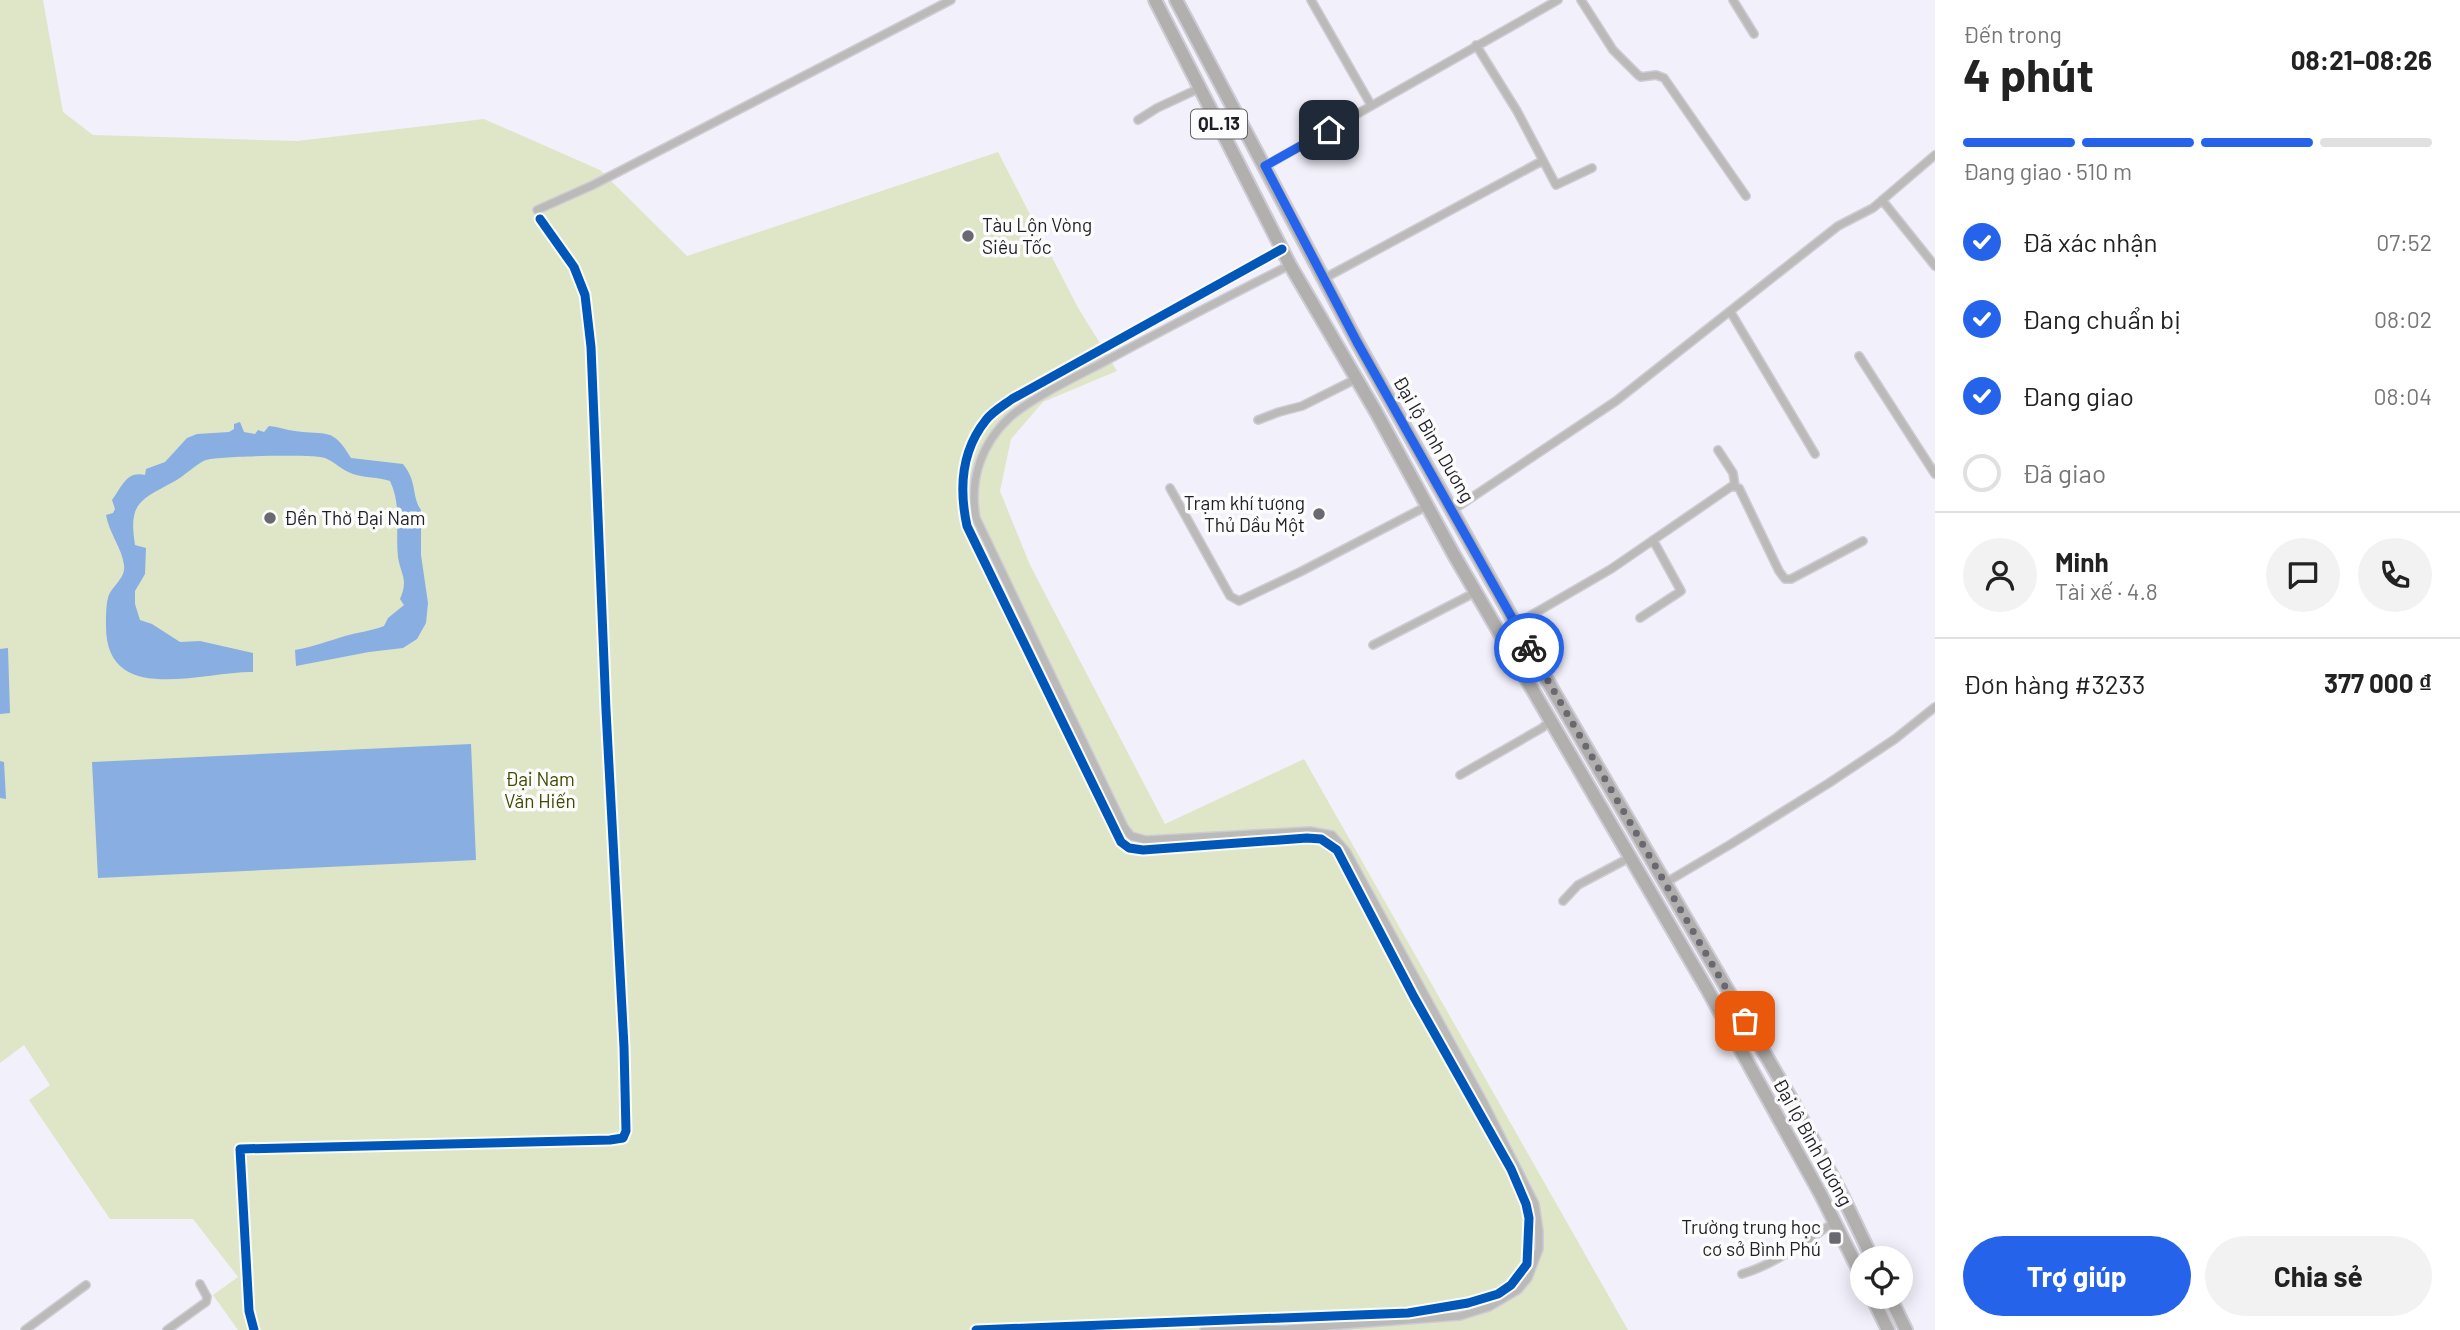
<!DOCTYPE html>
<html lang="vi">
<meta charset="utf-8">
<style>
:root{--surface:#fff;--page:#f2f2f2;--text:#222;--muted:#767676;--line:#e0e0e0;--accent:#2563eb}
body{margin:0;font-family:Barlow,sans-serif;background:var(--page);color:var(--text);height:100vh;display:flex;flex-direction:column;font-size:26px;white-space:nowrap}
*{box-sizing:border-box;margin:0}
p{font-size:23px;color:var(--muted)}
.icon{flex:none;width:38px;height:38px;fill:none;stroke:currentColor;stroke-width:2;stroke-linecap:round;stroke-linejoin:round}
.map{position:relative;flex:1;overflow:hidden}
.drawer{display:flex;flex-direction:column;background:var(--surface);width:525px}
.drawer>*{flex:none}
.fabs{position:absolute;left:1850px;top:1246px;display:grid;gap:14px}
.fabs a{display:grid;place-items:center;width:63px;height:63px;border-radius:50%;background:var(--surface);box-shadow:0 4px 18px #0003;font-size:35px}
.pin{position:absolute;display:grid;place-items:center;width:60px;height:60px;color:#fff;margin:-30px;border-radius:14px;box-shadow:0 4px 10px #0006}
.courier{position:absolute;display:grid;place-items:center;width:70px;height:70px;margin:-35px;border:5px solid #2563eb;border-radius:50%;background:#fff;color:#222;box-shadow:0 2px 9px #0007}
.summary em{font-style:normal;font-weight:700}
.summary div{display:flex;flex-direction:column-reverse}
.summary{display:flex;align-items:center;justify-content:space-between;height:119px;padding:0 28px}
h1{font-size:46px;font-weight:700;line-height:52px}
.bar{display:grid;grid-template-columns:repeat(4,1fr);gap:10px 7px;align-content:center;height:84px;padding:0 28px}
.bar i{height:9px;border-radius:5px;background:var(--line)}
.bar .current{background:var(--accent)}
.bar p{grid-column:span 4}
.line{display:flex;align-items:center;gap:18px;padding:0 28px;border-top:2px solid var(--line)}
.line div{flex:1}
.round{display:grid;place-items:center;flex:none;width:74px;height:74px;border-radius:37px;background:var(--page)}
ol{padding:0 28px;list-style:none}
li{display:flex;align-items:center;gap:21px;height:77px}
li p{margin-inline-start:auto}
li .icon{padding:7px;border-radius:50%;background:var(--accent);color:#fff;stroke-width:4}
li:last-child{color:var(--muted)}
li i{width:38px;height:38px;border:4px solid var(--line);border-radius:50%}
.action{display:flex;gap:14px;margin-top:auto;padding:14px 28px}
.action a{flex:1;height:80px;border-radius:42px;background:var(--accent);color:#fff;font-size:28px;font-weight:700;line-height:80px;text-align:center}
.action a+a{background:var(--page);color:var(--text)}
main{display:flex;flex:1;min-height:0}
.map>svg:first-child{display:block}
.green{fill:#dfe5c7}
.water{fill:#89aee2}
.lines{fill:none;stroke-linecap:round;stroke-linejoin:round}
.minor-casing{stroke:#cdccd4;stroke-width:10}
.trunk-casing{stroke:#cdccd4;stroke-width:16}
.minor{stroke:#bbbab9;stroke-width:7}
.trunk{stroke:#b2b0af;stroke-width:12}
.cycleway-casing{stroke:#fcfcfc;stroke-width:13}
.cycleway{stroke:#0057b8;stroke-width:9}
.done{stroke:#6a6871;stroke-width:7;stroke-dasharray:0 12.6}
.route{stroke:#2563eb;stroke-width:9}
.poi-dot{fill:#6a6871;stroke:#fcfcfc;stroke-width:2.5}
.labels{text-anchor:middle;stroke-width:7;stroke-linejoin:round;paint-order:stroke}
.shield{fill:#fcfcfc;stroke:#626167;stroke-width:2}
.shield-label{font-size:18px;font-weight:bold;fill:#201f27}
.poi-label{font-size:19px;fill:#201f27;stroke:#fcfcfc;text-anchor:start}
.street-label{font-size:19px;fill:#201f27;stroke:#fcfcfc}
.park-label{font-size:19px;fill:#414a00;stroke:#fcfcfc}
</style>
<main>
<div class="map">
<svg width="1935" height="1330" viewBox="0 0 1935 1330">
<rect width="100%" height="100%" fill="#f2f1fb"/>
<!-- green -->
<path class="green" d="M 0,0 L 43,0 L 63,112 L 93,135 L 297,141 L 484,119 L 600,170 L 687,256 L 998,152 L 1077,306 L 1117,371 L 1043,402 L 1011,439 L 1000,491 L 1030,565 L 1165,824 L 1304,759 L 1628,1330 L 238,1330 L 213,1295 L 238,1277 L 193,1219 L 110,1219 L 29,1100 L 50,1085 L 24,1045 L 0,1063 Z"/>
<!-- water -->
<path class="water" d="M 240,422 L 244,432 L 255,434 L 258,430 L 264,432 L 269,426 C 279,427 286,430 295,431 C 327,436 332,426 351,458 L 403,464 C 418,483 411,495 421,510 L 421,555 L 428,603 L 426,623 L 417,639 L 403,648 L 369,652 L 296,666 L 295,650 C 313,647 328,641 345,636 C 358,632 372,631 384,626 L 388,618 L 404,605 L 400,599 C 402,594 404,589 404,583 C 404,575 399,566 398,557 C 395,530 402,506 390,481 C 378,477 365,478 353,474 C 343,471 335,462 325,458 C 315,454 218,456 206,460 C 199,462 184,476 175,481 C 141,500 128,501 135,545 L 146,548 L 145,574 L 135,591 L 135,604 L 140,620 L 152,624 L 180,642 L 200,641 L 253,653 L 253,672 C 203,671 105,708 106,625 C 106,617 106,605 108,598 C 111,586 126,579 124,565 C 122,548 109,533 106,515 L 113,513 L 115,509 L 112,500 C 122,487 126,471 145,475 L 146,469 L 165,462 L 187,438 L 197,434 L 229,432 L 234,429 L 234,424 Z
M 8,648 L 10,713 L 0,714 L 0,649 Z
M 471,744 L 476,860 L 98,878 L 92,762 Z
M 0,761 L 4,762 L 6,799 L 0,798 Z"/>
<g class="lines">
<defs>
<path id="minor" d="M 1311,0 L 1371,105
M 1581,0 L 1613,50 L 1638,75 L 1641,77 L 1656,75 L 1664,78 L 1746,196
M 1733,0 L 1754,34
M 1476,45 L 1517,111 L 1556,185 L 1592,168
M 1138,120 L 1157,108 L 1200,88
M 1265,166 L 1558,0
M 1882,200 L 1935,266
M 537,210 L 593,185 L 951,0
M 1323,279 L 1542,161
M 1730,311 L 1815,454
M 1859,356 L 1935,474
M 1258,420 L 1279,412 L 1302,406 L 1356,379
M 1718,450 L 1733,473 L 1735,486
M 1170,488 L 1230,596 L 1239,601 L 1300,572 L 1427,506
M 1453,510 L 1616,401 L 1838,226 L 1873,208 L 1935,155
M 1640,618 L 1681,591 L 1653,540
M 1516,624 L 1611,569 L 1732,486 L 1739,488 L 1779,571 L 1785,579 L 1791,579 L 1863,541
M 1373,645 L 1476,592
M 1460,775 L 1542,728 L 1550,721
M 1665,883 L 1731,844 L 1829,783 L 1895,739 L 1935,707
M 1563,901 L 1578,885 L 1629,858
M 1742,1274 C 1776,1264 1805,1241 1835,1222
M 25,1330 L 86,1285
M 167,1330 L 206,1302 L 207,1297 L 200,1284
M 254,1330 L 249,1311 L 240,1149 L 610,1140 L 623,1138 L 626,1131 L 624,1047 L 606,710 L 591,347 L 585,295 L 574,267 L 540,219
M 976,1330 L 1408,1313 L 1468,1303 L 1498,1294 L 1511,1285 L 1527,1264 L 1529,1218 L 1526,1204 L 1511,1169 L 1414,997 L 1337,850 L 1321,839 L 1307,838 L 1143,850 L 1129,848 L 1121,842 L 967,526 C 959,489 961,451 986,420 C 992,412 1004,405 1012,399 L 1282,249
M 1204,1330 L 1288,1329 L 1460,1316 L 1489,1307 L 1518,1290 L 1528,1278 L 1539,1249 L 1539,1231 L 1535,1204 L 1485,1105 L 1346,851 L 1332,835 L 1310,831 L 1146,840 L 1131,836 L 1124,827 L 976,518 C 969,480 981,444 1010,417 C 1032,398 1075,377 1102,363 C 1164,329 1227,297 1290,265"/>
<path id="trunk" d="M 1155,0 L 1290,265 L 1376,412 L 1454,555 L 1707,989 L 1821,1195 L 1862,1277
M 1176,0 L 1357,342 L 1555,694 L 1793,1102 L 1842,1195 L 1872,1258
M 1872,1297 L 1888,1330
M 1890,1297 L 1906,1330"/>
</defs>
<!-- minor casing -->
<use href="#minor" class="minor-casing"/>
<!-- trunk casing -->
<use href="#trunk" class="trunk-casing"/>
<!-- minor -->
<use href="#minor" class="minor"/>
<!-- trunk -->
<use href="#trunk" class="trunk"/>
<defs>
<path id="cycleway" d="M 254,1330 L 249,1311 L 240,1149 L 610,1140 L 623,1138 L 626,1131 L 624,1047 L 606,710 L 591,347 L 585,295 L 574,267 L 540,219
M 976,1330 L 1408,1313 L 1468,1303 L 1498,1294 L 1511,1285 L 1527,1264 L 1529,1218 L 1526,1204 L 1511,1169 L 1414,997 L 1337,850 L 1321,839 L 1307,838 L 1143,850 L 1129,848 L 1121,842 L 967,526 C 959,489 961,451 986,420 C 992,412 1004,405 1012,399 L 1282,249"/>
</defs>
<!-- cycleway casing -->
<use href="#cycleway" class="cycleway-casing"/>
<!-- cycleway -->
<use href="#cycleway" class="cycleway"/>
</g>
<g class="lines">
<!-- done -->
<path class="done" d="M 1529,648 L 1745,1021"/>
<!-- route -->
<path class="route" d="M 1329,130 L 1265,166 L 1357,342 L 1529,648"/>
</g>
<!-- markers -->
<g class="poi-dot">
<circle cx="968" cy="236" r="7"/>
<circle cx="1319" cy="514" r="7"/>
<circle cx="270" cy="518" r="7"/>
<rect x="1828" y="1231" width="14" height="14" rx="3.5"/>
</g>
<g class="labels">
<!-- shield labels -->
<rect class="shield" x="1191" y="109.5" width="56" height="29" rx="5"/>
<g class="shield-label">
<text x="1219" y="130">QL.13</text>
</g>
<!-- poi labels -->
<g class="poi-label">
<text x="982" y="232">Tàu Lộn Vòng<tspan x="982" dy="22">Siêu Tốc</tspan></text>
<text x="1305" y="510" text-anchor="end">Trạm khí tượng<tspan x="1305" dy="22">Thủ Dầu Một</tspan></text>
<text x="284" y="525">Đền Thờ Đại Nam</text>
<text x="1821" y="1234" text-anchor="end">Trường trung học<tspan x="1821" dy="22">cơ sở Bình Phú</tspan></text>
</g>
<!-- street labels -->
<g class="street-label">
<text transform="translate(1434 439) rotate(60)" y="7">Đại lộ Bình Dương</text>
<text transform="translate(1813 1142) rotate(61)" y="7">Đại lộ Bình Dương</text>
</g>
<!-- park labels -->
<g class="park-label">
<text x="540" y="786">Đại Nam<tspan x="540" dy="22">Văn Hiến</tspan></text>
</g>
</g>
</svg>
<div class="fabs">
<a><svg class="icon" aria-label="locate" viewBox="0 0 24 24"><circle cx="12" cy="12" r="6"/><path d="M12 2v4M12 18v4M2 12h4M18 12h4"/></svg></a>
</div>
<div class="pin" style="left:1745px;top:1021px;background:#ea580c"><svg class="icon" aria-label="bag" viewBox="0 0 24 24"><path d="M5 8h14l-1 12H6zM9 8a3 3 0 0 1 6 0"/></svg></div>
<div class="pin" style="left:1329px;top:130px;background:#1f2937"><svg class="icon" aria-label="home" viewBox="0 0 24 24"><path d="M3 11l9-7 9 7M6 9v11h12V9"/></svg></div>
<div class="courier" style="left:1529px;top:648px"><svg class="icon" aria-label="bike" viewBox="0 0 24 24"><circle cx="6" cy="16" r="4"/><circle cx="18" cy="16" r="4"/><path d="M6 16l4-8h5l3 8M10 8l3 8H6M13 5h3"/></svg></div>
</div>
<section class="drawer">
<div class="summary"><div><h1>4 phút</h1><p>Đến trong</p></div><em>08:21–08:26</em></div>
<div class="bar"><i class="current"></i><i class="current"></i><i class="current"></i><i></i><p>Đang giao · 510 m</p></div>
<ol>
<li><svg class="icon" aria-label="check" viewBox="0 0 24 24"><path d="M5 12l5 5 9-10"/></svg>Đã xác nhận<p>07:52</p></li>
<li><svg class="icon" aria-label="check" viewBox="0 0 24 24"><path d="M5 12l5 5 9-10"/></svg>Đang chuẩn bị<p>08:02</p></li>
<li><svg class="icon" aria-label="check" viewBox="0 0 24 24"><path d="M5 12l5 5 9-10"/></svg>Đang giao<p>08:04</p></li>
<li><i></i>Đã giao</li>
</ol>
<div class="line" style="height:126px"><a class="round"><svg class="icon" aria-label="person" viewBox="0 0 24 24"><circle cx="12" cy="8" r="4"/><path d="M4 21q1-7 8-7t8 7"/></svg></a><div><b>Minh</b><p>Tài xế · 4.8</p></div><a class="round"><svg class="icon" aria-label="chat" viewBox="0 0 24 24"><path d="M4 5h16v11H9l-5 4z"/></svg></a><a class="round"><svg class="icon" aria-label="phone" viewBox="0 0 24 24"><path d="M5 4h4l2 5-3 2q2 4 5 5l2-3 5 2v4C11 20 4 13 5 4z"/></svg></a></div>
<div class="line" style="height:91px"><div>Đơn hàng #3233</div><b>377 000 ₫</b></div>
<div class="action"><a>Trợ giúp</a><a>Chia sẻ</a></div>
</section>
</main>
